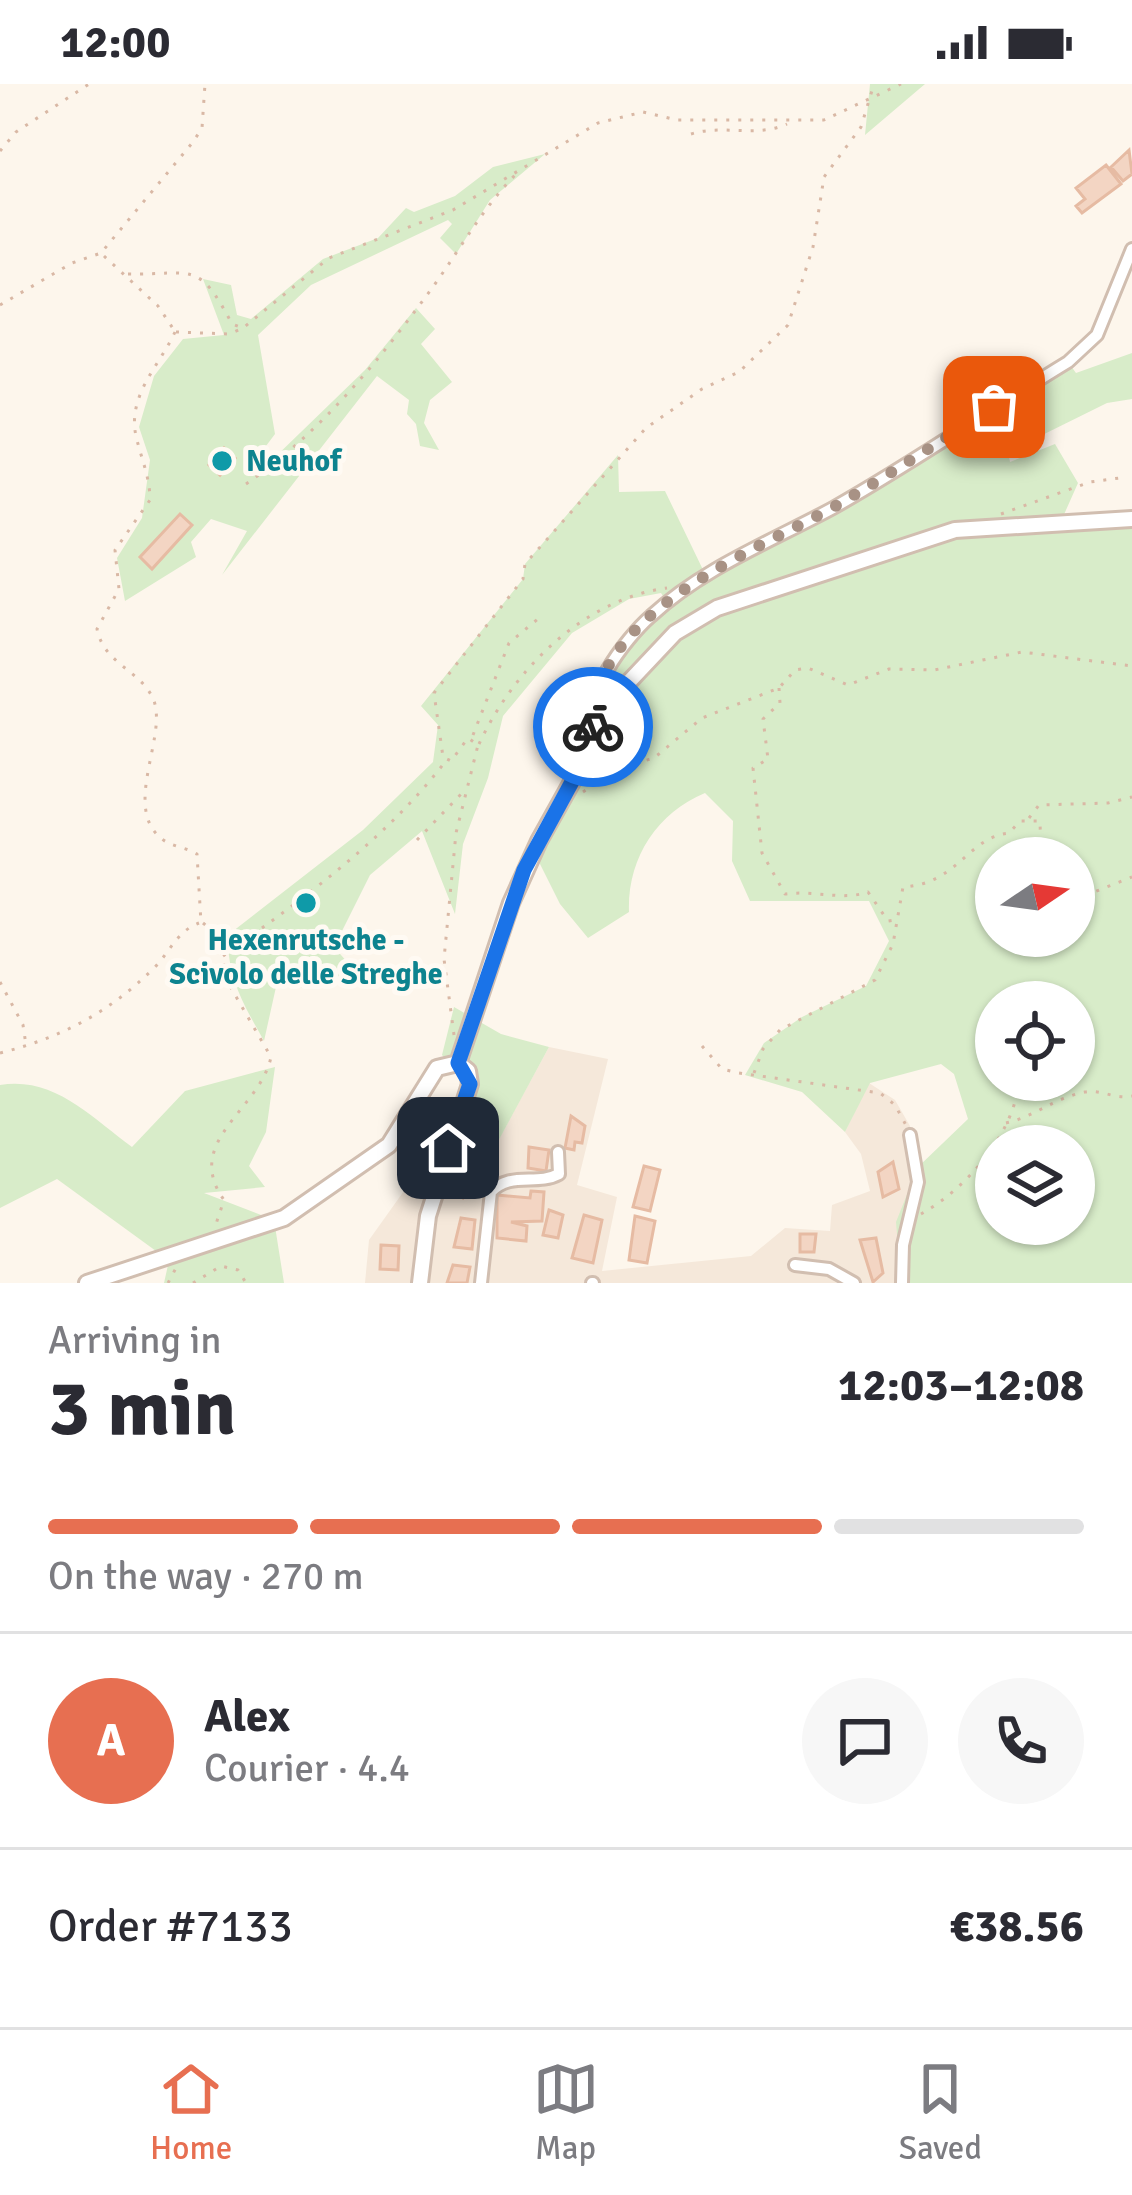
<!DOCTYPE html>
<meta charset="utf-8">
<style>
:root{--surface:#fff;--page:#f7f7f7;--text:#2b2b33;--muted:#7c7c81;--line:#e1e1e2;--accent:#e76f51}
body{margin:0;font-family:Signika,sans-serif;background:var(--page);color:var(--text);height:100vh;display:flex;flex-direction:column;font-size:45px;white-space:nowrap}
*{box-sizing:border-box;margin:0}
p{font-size:39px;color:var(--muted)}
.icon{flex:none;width:66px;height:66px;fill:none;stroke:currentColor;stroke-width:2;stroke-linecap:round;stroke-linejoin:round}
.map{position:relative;height:1199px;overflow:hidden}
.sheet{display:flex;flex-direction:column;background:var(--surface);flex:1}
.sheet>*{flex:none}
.needle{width:78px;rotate:77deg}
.buttons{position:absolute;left:975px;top:753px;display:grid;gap:24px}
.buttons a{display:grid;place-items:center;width:120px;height:120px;border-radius:50%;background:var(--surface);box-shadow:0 3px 9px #0004;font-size:60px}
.pin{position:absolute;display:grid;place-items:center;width:102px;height:102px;color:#fff;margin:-51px;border-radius:24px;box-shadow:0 6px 18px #0006}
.courier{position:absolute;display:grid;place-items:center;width:120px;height:120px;margin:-60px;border:9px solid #1a73e8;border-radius:50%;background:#fff;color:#222;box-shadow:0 3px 15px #0007}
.head em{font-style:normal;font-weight:700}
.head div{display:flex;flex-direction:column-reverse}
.head{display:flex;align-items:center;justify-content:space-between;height:204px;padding:0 48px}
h1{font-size:78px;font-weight:700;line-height:90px}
.bar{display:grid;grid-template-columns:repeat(4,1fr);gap:18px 12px;align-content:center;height:144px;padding:0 48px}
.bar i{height:15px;border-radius:9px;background:var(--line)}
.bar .selected{background:var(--accent)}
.bar p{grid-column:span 4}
.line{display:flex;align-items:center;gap:30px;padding:0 48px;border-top:3px solid var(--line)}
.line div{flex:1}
.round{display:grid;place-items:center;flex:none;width:126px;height:126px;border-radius:63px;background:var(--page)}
.status{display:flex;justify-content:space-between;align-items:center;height:84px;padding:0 60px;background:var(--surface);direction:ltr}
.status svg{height:33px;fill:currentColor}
.tabs{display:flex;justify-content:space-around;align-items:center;height:168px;border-top:3px solid var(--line);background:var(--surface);font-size:33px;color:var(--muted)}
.tabs a{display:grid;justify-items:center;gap:6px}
.tabs .selected{color:var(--accent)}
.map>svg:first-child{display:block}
.residential{fill:#f5e8da}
.green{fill:#d8ecc9;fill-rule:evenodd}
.building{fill:#f3d5c3;stroke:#e6bba3;stroke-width:3}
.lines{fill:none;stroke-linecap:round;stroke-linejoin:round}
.minor-casing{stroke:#d1beb0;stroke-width:16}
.tertiary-casing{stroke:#d1beb0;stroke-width:20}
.path{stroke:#d9b8a5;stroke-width:3;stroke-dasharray:3 9;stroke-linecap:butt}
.minor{stroke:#fff;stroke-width:10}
.tertiary{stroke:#fff;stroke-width:14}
.done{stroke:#a89285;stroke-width:12;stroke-dasharray:0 21.6}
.route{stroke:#1a73e8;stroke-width:15}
.culture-dot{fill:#0f9aa8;stroke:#fffaf3;stroke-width:4.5}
.labels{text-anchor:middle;stroke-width:10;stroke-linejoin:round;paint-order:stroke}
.culture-label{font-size:30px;font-weight:bold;fill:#0d838f;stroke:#fffaf3;text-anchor:start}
</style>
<div class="status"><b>12:00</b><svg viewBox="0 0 49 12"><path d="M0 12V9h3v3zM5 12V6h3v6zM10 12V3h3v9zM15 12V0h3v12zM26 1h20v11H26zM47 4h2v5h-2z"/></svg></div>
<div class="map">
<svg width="1132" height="1199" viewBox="0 0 1132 1199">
<rect width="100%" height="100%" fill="#fdf6ec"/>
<!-- residential -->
<path class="residential" d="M 549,963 L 608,975 L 577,1101 L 617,1113 L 602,1187 L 751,1172 L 785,1144 L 830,1147 L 832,1121 L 870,1107 L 861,1070 L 845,1048 L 869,999 L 895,1016 L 910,1042 L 917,1073 L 901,1199 L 365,1199 L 369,1156 L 431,1069 L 481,1088 Z"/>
<!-- green -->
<path class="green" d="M 870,0 L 925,0 L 865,51 Z
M 545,70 L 490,116 L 456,170 L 440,154 L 452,140 L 448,136 L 311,201 L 258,251 L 275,350 L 263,366 L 269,379 L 365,286 L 416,224 L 435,245 L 421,260 L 452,298 L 430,316 L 424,339 L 439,366 L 420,362 L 416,340 L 407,330 L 409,316 L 377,292 L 222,491 L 247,447 L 211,435 L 191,458 L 196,473 L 125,517 L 117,474 L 142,434 L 150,376 L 139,343 L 154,292 L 183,255 L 224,251 L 203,195 L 231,201 L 237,231 L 251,235 L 323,175 L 378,154 L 406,124 L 414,128 L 455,112 L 493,83 Z
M 1132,269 L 1132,315 L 1107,319 L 1008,368 L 1010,378 L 1055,360 L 1078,399 L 1062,435 L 1132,435 L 1132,1199 L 901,1199 L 896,1138 L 918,1083 L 968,1035 L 954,990 L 941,980 L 870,999 L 845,1048 L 802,1008 L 745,991 L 764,959 L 802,933 L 866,902 L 889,857 L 869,817 L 750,817 L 732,777 L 733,737 L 705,709 C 656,729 627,776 629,828 L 588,854 L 560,820 L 531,762 L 588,656 L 596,603 L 626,547 L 665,515 L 661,509 L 629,515 L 572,549 L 503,632 L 488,694 L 463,760 L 455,830 L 422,747 L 370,791 L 334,863 L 355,887 L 324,904 L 276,903 L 264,957 C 244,921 227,894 228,851 L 363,746 L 433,678 L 438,641 L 421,622 L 523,495 L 525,480 L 618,371 L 619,408 L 665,407 L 706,492 L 835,422 L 1068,278 L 1076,289 ZM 996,774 L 1074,774 L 1074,852 L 996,852 ZM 996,918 L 1074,918 L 1074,996 L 996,996 ZM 996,1062 L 1074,1062 L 1074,1140 L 996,1140 Z
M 454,923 L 501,950 L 549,963 L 481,1089 L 443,1074 L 466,998 L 442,971 Z
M 275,983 L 266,1048 L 249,1082 L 265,1103 L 204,1109 L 274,1136 L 284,1199 L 164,1199 L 168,1181 L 156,1167 L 57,1095 L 0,1124 L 0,1001 C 54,992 91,1033 132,1063 L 185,1007 Z"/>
<!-- building -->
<path class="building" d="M 1129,66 L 1132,90 L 1123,97 L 1111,83 Z
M 1106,81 L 1121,100 L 1082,129 L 1076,122 L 1085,115 L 1076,104 Z
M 224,364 L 235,374 L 220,391 L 209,381 Z
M 180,430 L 192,441 L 152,485 L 140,473 Z
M 571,1032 L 585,1042 L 582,1059 L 575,1058 L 574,1066 L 565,1064 Z
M 529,1063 L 549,1066 L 546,1087 L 528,1084 Z
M 893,1078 L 899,1105 L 883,1113 L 878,1088 Z
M 644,1082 L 660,1086 L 650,1127 L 633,1123 Z
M 464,1091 L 475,1098 L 463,1114 L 453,1107 Z
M 531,1107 L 544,1108 L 542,1137 L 511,1138 L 527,1142 L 526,1157 L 497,1154 L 497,1111 L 530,1114 Z
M 549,1126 L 563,1131 L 558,1154 L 543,1151 Z
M 584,1131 L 602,1136 L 593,1179 L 572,1174 Z
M 635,1132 L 655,1137 L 647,1179 L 629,1176 Z
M 461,1134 L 475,1136 L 472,1165 L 454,1163 Z
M 800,1150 L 816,1150 L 814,1168 L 800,1168 Z
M 876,1154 L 883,1189 L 873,1198 L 860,1156 Z
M 381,1161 L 399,1162 L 398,1186 L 380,1185 Z
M 453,1181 L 470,1183 L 467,1199 L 447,1199 Z"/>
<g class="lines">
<defs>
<path id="minor" d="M 598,650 C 576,617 626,554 651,532 C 703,484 772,457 833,424 C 913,379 989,326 1068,278 L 1097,251 L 1132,165
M 795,1181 L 829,1185 L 854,1199
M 481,1199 L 491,1108 C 510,1087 537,1102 559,1090 L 558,1068
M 592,1199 L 593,1199
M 902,1199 L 903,1161 L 918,1098 L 910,1051"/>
<path id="tertiary" d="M 458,979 L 511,819 L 539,757 L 626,601 L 675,549 L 717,524 L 955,446 L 1132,435
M 87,1199 L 284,1134 L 389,1061 L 437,984 L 458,979
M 420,1199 L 428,1132 L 470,1000 L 468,987 L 458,979"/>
</defs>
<!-- minor casing -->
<use href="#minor" class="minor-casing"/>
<!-- tertiary casing -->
<use href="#tertiary" class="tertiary-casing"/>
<!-- path -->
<path class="path" d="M 691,50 C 723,40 757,54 787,40
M 0,67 L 16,48 L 89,0
M 104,172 L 158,222 L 174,246
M 128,190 C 193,191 198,175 232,240 L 243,244 L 329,174 L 453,126 L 598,39 L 643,28 L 677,36 L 824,36 L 901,0
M 0,221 L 72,179 L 101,169 L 193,58 L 202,44 L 205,0
M 175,248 C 160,281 127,311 136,352 C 141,374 150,393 150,416 L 115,466 L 119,505 L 97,545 C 104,581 142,586 154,617 C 167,654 122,724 162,755 C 172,763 186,763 197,770 L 201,839
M 176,248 L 229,250 L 243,244
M 246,400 C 321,349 382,273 435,200 C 462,162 483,124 516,90
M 1001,430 L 1090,398 L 1127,393
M 779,604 L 780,619 L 763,635 L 768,675 L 753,684 L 762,769 L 785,810 C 815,806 843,817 868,808 L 888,837 L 895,836
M 473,651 L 509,559 L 539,534
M 479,660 C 514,585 584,515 667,504
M 583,708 L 619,684 L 654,674 L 702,634 L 779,604 L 795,586 L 808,584 L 848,601 L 889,585 L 934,586 L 1022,568 L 1132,582
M 1029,734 L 1039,721 L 1108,719 L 1132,713
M 417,756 L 464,707
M 1074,816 L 1132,793
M 203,839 L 218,852 L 227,897 L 271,973 C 260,1026 182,1057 224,1116 L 215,1143
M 223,872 C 303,815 385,756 445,678
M 0,898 L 23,941 L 26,961
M 454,951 L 444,875 L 456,749 L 478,661 L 468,654 L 451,677 L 443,673 L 434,609 L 523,495 L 525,480 L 646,344 L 702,305 L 739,288 L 788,241 L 813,163 L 824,93 L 861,43 L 874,0
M 702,962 L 722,985 L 739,989 L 880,1009 L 895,1021 L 907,1043
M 0,969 C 60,954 109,929 154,884 C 170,868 177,847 199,839
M 754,989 L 763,965 L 780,946 L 875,896 L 893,860 L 903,803 C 958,800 968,753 1009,749 L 1020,737 L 1040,737 L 1041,774
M 1006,1039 C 1034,1033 1054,1014 1085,1008 C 1101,1005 1116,1016 1132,1012
M 921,1130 C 966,1105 1015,1049 1019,996
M 168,1199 L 176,1184
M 193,1199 L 221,1182 L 238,1186 L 246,1199"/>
<!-- minor -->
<use href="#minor" class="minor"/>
<!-- tertiary -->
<use href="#tertiary" class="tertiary"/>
</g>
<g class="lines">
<!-- done -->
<path class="done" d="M 593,643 C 590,527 757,467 839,420 C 892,389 943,355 994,323"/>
<!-- route -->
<path class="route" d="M 448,1064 L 470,1000 L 458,979 L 524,786 L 598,650 L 593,643"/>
</g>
<!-- markers -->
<g class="culture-dot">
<circle cx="222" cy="377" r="12"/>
<circle cx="306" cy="819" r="12"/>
</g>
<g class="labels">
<!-- culture labels -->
<g class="culture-label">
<text x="246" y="387">Neuhof</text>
<text x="306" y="866" text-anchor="middle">Hexenrutsche -<tspan x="306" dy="34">Scivolo delle Streghe</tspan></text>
</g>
</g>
</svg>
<div class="buttons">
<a><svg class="needle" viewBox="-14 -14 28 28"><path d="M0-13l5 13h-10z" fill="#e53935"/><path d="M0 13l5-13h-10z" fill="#7c7c81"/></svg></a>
<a><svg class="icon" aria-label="locate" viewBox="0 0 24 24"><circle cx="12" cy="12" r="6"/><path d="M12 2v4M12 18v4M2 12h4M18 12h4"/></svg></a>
<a><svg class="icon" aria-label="layers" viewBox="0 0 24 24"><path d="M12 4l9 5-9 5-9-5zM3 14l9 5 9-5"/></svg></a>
</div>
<div class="pin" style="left:994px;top:323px;background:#ea580c"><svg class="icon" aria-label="bag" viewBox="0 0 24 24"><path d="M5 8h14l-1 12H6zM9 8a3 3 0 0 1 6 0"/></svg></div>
<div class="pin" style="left:448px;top:1064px;background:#1f2937"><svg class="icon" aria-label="home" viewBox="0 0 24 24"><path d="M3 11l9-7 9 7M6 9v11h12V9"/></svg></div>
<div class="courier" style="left:593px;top:643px"><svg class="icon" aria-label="bike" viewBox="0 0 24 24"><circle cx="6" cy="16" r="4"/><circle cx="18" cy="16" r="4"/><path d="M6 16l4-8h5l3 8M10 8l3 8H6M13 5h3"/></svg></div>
</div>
<section class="sheet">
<div class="head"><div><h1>3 min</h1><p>Arriving in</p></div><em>12:03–12:08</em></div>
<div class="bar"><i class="selected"></i><i class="selected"></i><i class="selected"></i><i></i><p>On the way · 270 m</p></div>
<div class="line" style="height:216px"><b class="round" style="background:var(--accent);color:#fff">A</b><div><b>Alex</b><p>Courier · 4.4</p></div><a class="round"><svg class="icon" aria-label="chat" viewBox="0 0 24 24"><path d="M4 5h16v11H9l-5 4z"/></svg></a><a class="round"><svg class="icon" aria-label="phone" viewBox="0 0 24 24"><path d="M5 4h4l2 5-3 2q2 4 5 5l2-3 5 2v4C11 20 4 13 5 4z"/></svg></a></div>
<div class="line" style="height:156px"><div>Order #7133</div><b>€38.56</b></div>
</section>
<nav class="tabs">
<a class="selected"><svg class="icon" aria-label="home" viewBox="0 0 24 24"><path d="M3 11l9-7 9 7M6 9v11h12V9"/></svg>Home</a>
<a><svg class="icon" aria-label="map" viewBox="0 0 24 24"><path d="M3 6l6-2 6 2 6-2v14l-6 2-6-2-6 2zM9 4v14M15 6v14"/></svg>Map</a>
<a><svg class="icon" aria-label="saved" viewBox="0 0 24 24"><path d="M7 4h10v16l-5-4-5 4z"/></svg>Saved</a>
</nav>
